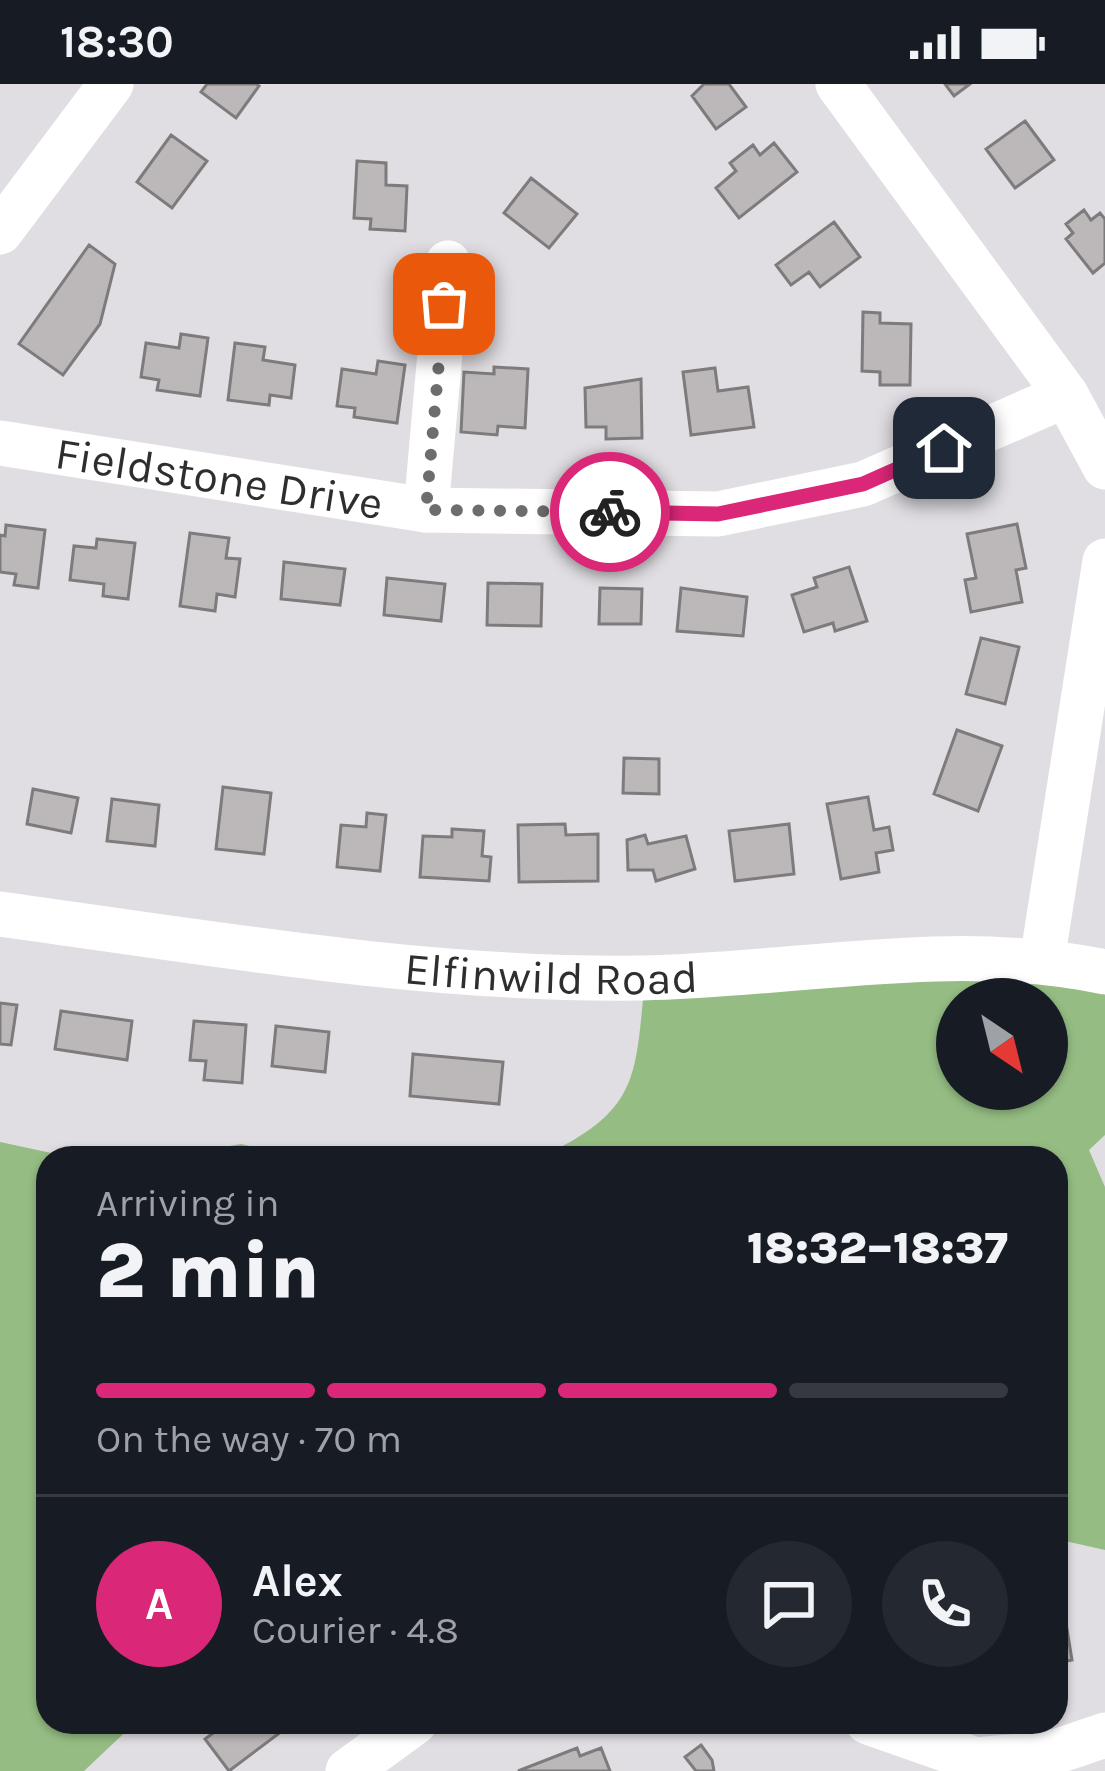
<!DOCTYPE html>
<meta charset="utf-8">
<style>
:root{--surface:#171b24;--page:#242831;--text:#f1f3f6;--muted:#9ea1a6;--line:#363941;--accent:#db2777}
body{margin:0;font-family:Karla,sans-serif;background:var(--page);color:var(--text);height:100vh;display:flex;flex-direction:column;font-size:45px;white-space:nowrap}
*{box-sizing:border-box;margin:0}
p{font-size:39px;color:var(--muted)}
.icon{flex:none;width:66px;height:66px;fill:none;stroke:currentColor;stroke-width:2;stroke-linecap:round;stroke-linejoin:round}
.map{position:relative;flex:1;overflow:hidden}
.panel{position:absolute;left:36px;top:1062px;width:1032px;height:588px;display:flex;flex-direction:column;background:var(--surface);border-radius:36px;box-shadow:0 3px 9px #0004}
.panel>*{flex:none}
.needle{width:78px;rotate:145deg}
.controls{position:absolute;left:936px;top:894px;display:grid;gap:24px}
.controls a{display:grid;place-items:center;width:132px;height:132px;border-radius:50%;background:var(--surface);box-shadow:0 3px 9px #0004;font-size:60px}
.pin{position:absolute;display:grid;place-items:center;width:102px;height:102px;color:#fff;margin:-51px;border-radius:24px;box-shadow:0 6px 18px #0006}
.courier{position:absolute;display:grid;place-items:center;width:120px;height:120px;margin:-60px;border:9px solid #db2777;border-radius:50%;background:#fff;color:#222;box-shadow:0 3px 15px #0007}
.head em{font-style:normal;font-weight:800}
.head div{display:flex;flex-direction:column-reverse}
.head{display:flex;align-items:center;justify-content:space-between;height:204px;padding:0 60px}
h1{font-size:78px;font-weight:800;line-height:90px}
.bar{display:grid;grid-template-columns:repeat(4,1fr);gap:18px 12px;align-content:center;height:144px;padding:0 60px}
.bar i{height:15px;border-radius:9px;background:var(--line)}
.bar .active{background:var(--accent)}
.bar p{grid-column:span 4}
.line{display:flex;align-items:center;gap:30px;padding:0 60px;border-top:3px solid var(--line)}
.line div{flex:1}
.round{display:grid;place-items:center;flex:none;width:126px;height:126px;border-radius:63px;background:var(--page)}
.status{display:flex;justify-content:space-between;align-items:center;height:84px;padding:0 60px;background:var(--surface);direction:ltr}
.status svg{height:33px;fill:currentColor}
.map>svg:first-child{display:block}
.forest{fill:#95bd83;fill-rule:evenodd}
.building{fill:#bcb8b9;stroke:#7e7b7c;stroke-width:3}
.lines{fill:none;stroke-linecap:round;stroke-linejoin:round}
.minor{stroke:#fff;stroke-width:45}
.done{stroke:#6d6c6e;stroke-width:12;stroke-dasharray:0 21.6}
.route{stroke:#db2777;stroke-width:15}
.labels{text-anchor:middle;stroke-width:10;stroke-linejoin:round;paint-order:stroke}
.street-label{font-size:45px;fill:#2f2e2f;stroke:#eeecef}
</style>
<div class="status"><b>18:30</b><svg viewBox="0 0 49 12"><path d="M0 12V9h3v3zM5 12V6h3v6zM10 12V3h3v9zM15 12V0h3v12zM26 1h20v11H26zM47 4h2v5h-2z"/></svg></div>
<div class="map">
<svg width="1105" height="1687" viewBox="0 0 1105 1687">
<rect width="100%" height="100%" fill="#e0dee2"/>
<!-- forest -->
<path class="forest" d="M 1105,888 L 1105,1051 L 1089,1066 L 1105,1103 L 1105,1466 L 1056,1455 L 1056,1074 L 539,1074 C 639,1027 635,997 645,894 ZM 957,915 L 1047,915 L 1047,1005 L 957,1005 Z
M 0,1058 L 75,1074 L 48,1074 L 48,1638 L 136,1638 L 84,1687 L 0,1687 Z
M 241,1060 L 301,1074 L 164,1074 L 167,1073 Z"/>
<!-- building -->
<path class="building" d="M 207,0 L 256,0 L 259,2 L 236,34 L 201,8 Z
M 704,0 L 729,0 L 746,23 L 716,45 L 692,12 Z
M 945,0 L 970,0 L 954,12 Z
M 1025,37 L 1054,76 L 1015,104 L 986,65 Z
M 171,51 L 207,77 L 172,124 L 137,98 Z
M 774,59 L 797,88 L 739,134 L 716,104 L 736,87 L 730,79 L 753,61 L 760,71 Z
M 357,77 L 386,79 L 386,101 L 407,102 L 405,147 L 370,145 L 371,135 L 354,134 Z
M 531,94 L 577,130 L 549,164 L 504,129 Z
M 1084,126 L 1091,136 L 1100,129 L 1105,135 L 1105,179 L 1093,189 L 1066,155 L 1073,149 L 1066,140 Z
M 834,138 L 860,173 L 820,203 L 809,188 L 791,201 L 776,181 Z
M 89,161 L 115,180 L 100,240 L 63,291 L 19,260 Z
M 863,228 L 880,229 L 880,239 L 911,240 L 910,301 L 880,301 L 880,288 L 862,287 Z
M 181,250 L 208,254 L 200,312 L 157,306 L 159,296 L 141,293 L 146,259 L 179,264 Z
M 235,259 L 265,263 L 263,276 L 295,281 L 291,314 L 270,311 L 269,321 L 228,316 Z
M 378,277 L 405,281 L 397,339 L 354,333 L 355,324 L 337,322 L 342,285 L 376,290 Z
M 494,283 L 528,285 L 525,344 L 498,342 L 497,351 L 461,348 L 464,288 L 494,290 Z
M 715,284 L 718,307 L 748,303 L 754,343 L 691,351 L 683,288 Z
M 641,295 L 642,354 L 606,355 L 606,343 L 586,343 L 585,304 Z
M 1017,440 L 1026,484 L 1016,486 L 1022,518 L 971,528 L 965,496 L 976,494 L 967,450 Z
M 6,441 L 45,446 L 38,504 L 14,501 L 16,490 L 0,488 L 0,451 L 5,452 Z
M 190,449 L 229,454 L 226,474 L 240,475 L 235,513 L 217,510 L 215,527 L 180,522 Z
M 97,455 L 135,459 L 128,515 L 103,512 L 104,500 L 70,496 L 74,462 L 96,464 Z
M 284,478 L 345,485 L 340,521 L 281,515 Z
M 849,483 L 867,537 L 835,547 L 833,539 L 804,548 L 792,511 L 817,503 L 814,494 Z
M 387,494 L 445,500 L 441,537 L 384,531 Z
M 488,499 L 542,500 L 541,542 L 487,541 Z
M 600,504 L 642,505 L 641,540 L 599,540 Z
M 681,504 L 747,513 L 743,552 L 677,547 Z
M 981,554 L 1019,563 L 1005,620 L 966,610 Z
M 957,646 L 1002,662 L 978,727 L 934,710 Z
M 624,674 L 659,675 L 659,710 L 623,709 Z
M 223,703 L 271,709 L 264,770 L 216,765 Z
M 33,705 L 78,714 L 71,749 L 27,740 Z
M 868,713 L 874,746 L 889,743 L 893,766 L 876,769 L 879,788 L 841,795 L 827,720 Z
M 112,715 L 159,721 L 155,762 L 107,757 Z
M 367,729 L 386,731 L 380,787 L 337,783 L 341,741 L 366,743 Z
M 565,740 L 566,751 L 598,750 L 598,797 L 519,798 L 518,741 Z
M 789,740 L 794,790 L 735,797 L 729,747 Z
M 452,745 L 484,747 L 482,772 L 491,773 L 489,797 L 420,793 L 423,752 L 452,753 Z
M 645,751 L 648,760 L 686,752 L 695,785 L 656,797 L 653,786 L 628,786 L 627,756 Z
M 0,919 L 17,921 L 11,961 L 0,960 Z
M 61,927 L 132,937 L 127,976 L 55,965 Z
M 194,937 L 246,941 L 242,999 L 204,996 L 206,977 L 190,976 Z
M 276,942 L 329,948 L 325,988 L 272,982 Z
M 413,970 L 503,978 L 499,1020 L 410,1012 Z
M 1065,1533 L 1072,1576 L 1056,1579 L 1056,1534 Z
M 228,1638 L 281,1638 L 286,1644 L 229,1687 L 205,1655 Z
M 701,1661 L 712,1676 L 714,1687 L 696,1687 L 685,1673 Z
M 577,1664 L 580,1672 L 601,1664 L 610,1687 L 518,1687 Z"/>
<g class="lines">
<!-- minor -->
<g class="minor">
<path d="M 838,0 L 1066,311 L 1105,383"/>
<path d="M 0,148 L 111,0"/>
<path id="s1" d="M 0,359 L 426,426 L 718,430 L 863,400 L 1066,311"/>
<path d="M 426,426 L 448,179"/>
<path id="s2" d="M 0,830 C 211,859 428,897 642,894 C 797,891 952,856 1105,888"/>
<path d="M 1042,877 L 1105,477"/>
<path d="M 868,1638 L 976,1676 L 1052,1669 L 1105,1651"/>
<path d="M 348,1687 L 415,1638"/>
</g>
</g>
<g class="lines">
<!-- done -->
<path class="done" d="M 444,220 L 426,426 L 610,428"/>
<!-- route -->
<path class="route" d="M 610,428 L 718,430 L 863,400 L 944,364"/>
</g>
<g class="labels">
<!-- street labels -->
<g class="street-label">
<text dy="16" stroke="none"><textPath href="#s1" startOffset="222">Fieldstone Drive</textPath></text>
<text dy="16" stroke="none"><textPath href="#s2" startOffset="555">Elfinwild Road</textPath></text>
</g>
</g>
</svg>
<div class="controls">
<a><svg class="needle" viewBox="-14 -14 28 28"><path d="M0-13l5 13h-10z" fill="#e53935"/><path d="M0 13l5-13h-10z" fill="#9ea1a6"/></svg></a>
</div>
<div class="pin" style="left:444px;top:220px;background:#ea580c"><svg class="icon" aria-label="bag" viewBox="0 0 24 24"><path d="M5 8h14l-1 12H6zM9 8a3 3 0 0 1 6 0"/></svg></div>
<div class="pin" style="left:944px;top:364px;background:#1f2937"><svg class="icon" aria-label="home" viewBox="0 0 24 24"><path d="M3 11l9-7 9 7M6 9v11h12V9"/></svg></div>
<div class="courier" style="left:610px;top:428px"><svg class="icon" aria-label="bike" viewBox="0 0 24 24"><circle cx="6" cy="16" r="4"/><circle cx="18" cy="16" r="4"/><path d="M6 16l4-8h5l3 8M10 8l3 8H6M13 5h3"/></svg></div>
<section class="panel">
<div class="head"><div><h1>2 min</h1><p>Arriving in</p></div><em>18:32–18:37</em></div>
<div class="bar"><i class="active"></i><i class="active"></i><i class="active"></i><i></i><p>On the way · 70 m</p></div>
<div class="line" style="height:216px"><b class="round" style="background:var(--accent);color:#fff">A</b><div><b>Alex</b><p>Courier · 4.8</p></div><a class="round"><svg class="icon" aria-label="chat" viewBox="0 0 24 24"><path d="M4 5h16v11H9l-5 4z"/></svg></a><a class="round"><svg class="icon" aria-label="phone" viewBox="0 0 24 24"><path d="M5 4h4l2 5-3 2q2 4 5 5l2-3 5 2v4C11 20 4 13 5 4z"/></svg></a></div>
</section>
</div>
